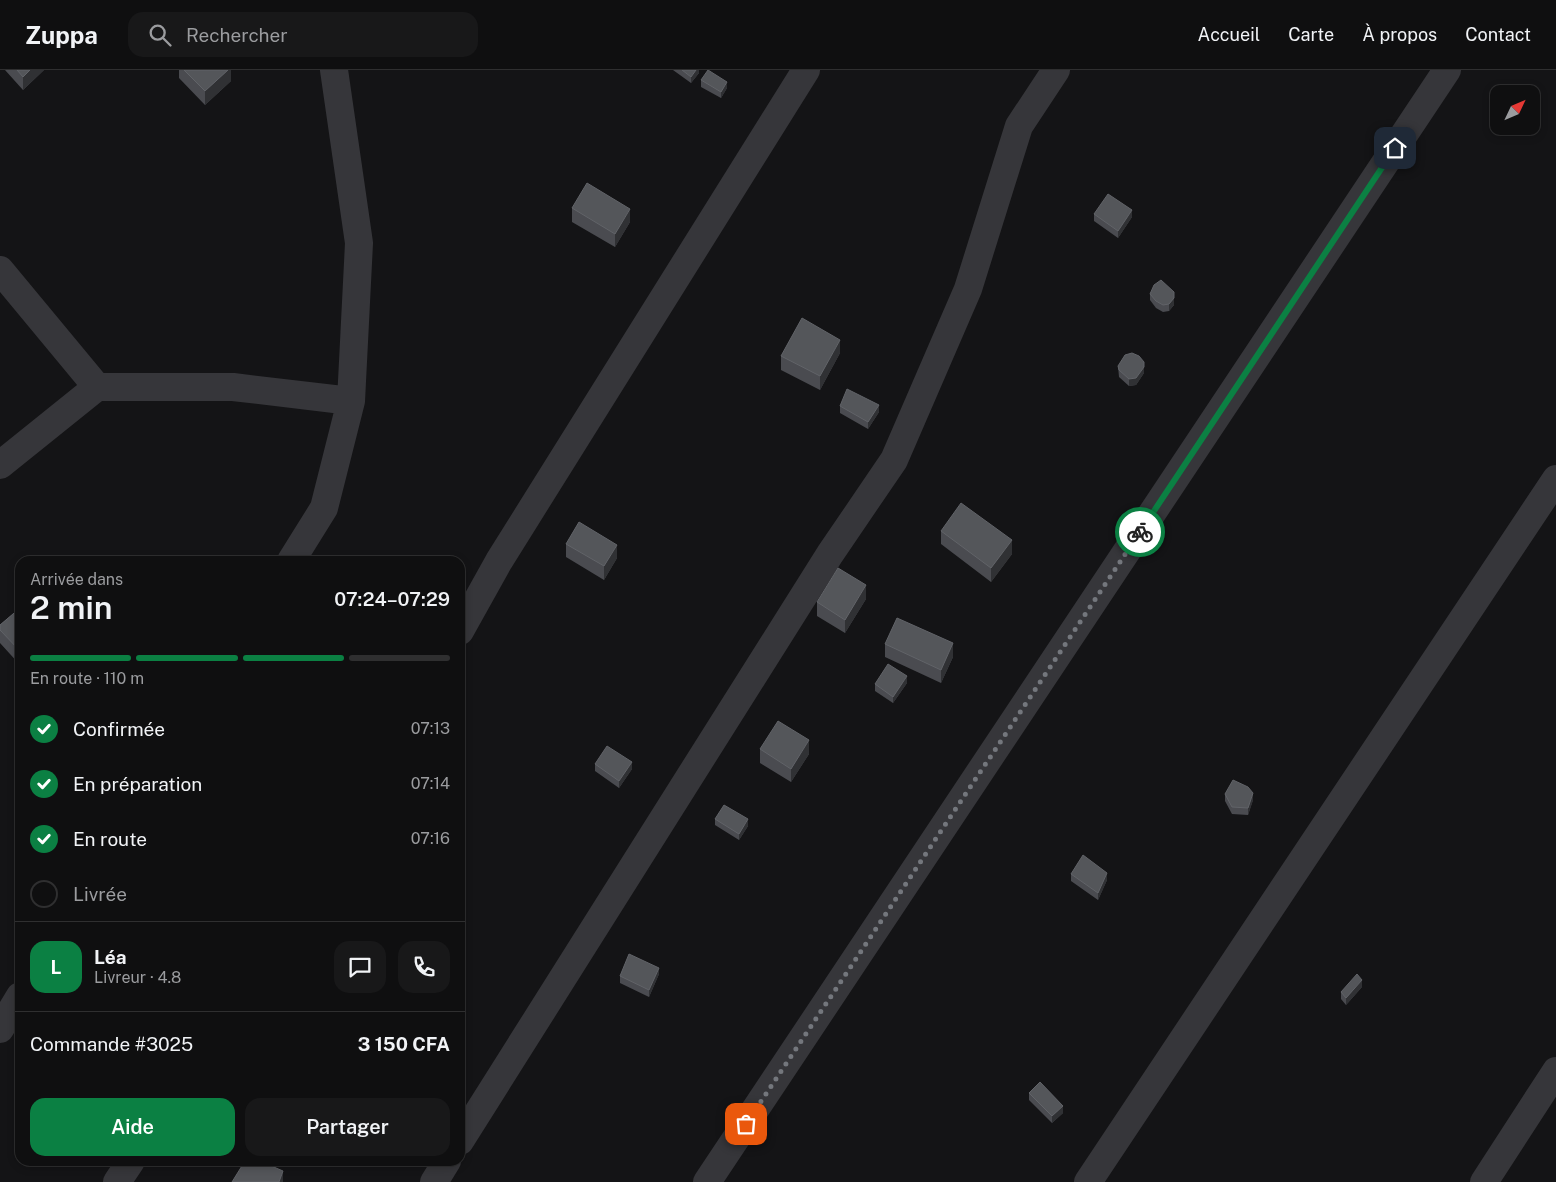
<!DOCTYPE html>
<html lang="fr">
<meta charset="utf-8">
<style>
:root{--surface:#0f0f10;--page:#181819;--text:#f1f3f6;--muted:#9b9c9f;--line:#2f2f30;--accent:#0b8043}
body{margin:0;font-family:"Public Sans",sans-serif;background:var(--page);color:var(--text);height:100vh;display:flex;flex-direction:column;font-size:19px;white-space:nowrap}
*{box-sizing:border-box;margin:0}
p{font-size:16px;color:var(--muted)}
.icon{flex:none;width:28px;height:28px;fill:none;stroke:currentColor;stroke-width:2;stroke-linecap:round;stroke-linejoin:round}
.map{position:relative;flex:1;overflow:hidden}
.panel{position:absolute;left:15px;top:486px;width:450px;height:610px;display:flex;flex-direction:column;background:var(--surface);border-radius:15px;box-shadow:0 2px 8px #0003,0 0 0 1px var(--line)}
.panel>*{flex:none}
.needle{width:32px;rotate:46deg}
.buttons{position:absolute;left:1490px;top:15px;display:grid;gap:10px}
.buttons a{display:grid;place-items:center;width:50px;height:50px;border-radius:10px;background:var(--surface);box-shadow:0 2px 8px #0003,0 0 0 1px var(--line);font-size:25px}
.pin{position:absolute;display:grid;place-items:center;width:42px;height:42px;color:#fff;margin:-21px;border-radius:10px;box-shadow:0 2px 8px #0006}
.courier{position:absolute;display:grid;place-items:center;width:50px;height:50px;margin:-25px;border:4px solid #0b8043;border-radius:50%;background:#fff;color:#222;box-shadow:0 1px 6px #0007}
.summary em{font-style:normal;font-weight:600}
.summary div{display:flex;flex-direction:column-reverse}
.summary{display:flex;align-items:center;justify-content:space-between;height:85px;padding:0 15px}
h1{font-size:32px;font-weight:600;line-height:38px}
.bar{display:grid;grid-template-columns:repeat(4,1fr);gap:8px 5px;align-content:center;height:60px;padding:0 15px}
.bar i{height:6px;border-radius:4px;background:var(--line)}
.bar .selected{background:var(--accent)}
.bar p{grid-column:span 4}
.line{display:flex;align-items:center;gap:12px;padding:0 15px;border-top:1px solid var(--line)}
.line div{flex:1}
.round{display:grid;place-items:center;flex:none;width:52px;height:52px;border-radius:15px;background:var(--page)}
ol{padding:0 15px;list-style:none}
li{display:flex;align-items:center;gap:15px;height:55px}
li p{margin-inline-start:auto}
li .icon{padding:5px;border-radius:50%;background:var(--accent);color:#fff;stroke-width:4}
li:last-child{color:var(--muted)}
li i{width:28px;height:28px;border:2px solid var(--line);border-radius:50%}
.primary-button{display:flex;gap:10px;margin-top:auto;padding:10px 15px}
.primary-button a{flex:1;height:58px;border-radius:15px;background:var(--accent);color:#fff;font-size:20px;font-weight:600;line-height:58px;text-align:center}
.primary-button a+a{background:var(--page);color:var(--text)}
header{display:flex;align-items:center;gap:30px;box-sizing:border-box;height:70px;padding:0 25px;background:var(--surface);border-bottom:1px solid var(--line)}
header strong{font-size:24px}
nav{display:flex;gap:28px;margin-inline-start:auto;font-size:18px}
.search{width:350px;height:45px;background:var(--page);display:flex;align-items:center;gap:12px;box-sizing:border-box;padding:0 18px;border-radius:15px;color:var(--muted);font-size:19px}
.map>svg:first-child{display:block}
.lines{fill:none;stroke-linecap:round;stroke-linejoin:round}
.minor{stroke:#36363a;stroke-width:28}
.wall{fill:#4a4b50}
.shaded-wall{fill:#303134}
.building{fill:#54565a;stroke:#616368}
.done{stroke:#74777d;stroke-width:5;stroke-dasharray:0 9}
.route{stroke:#0b8043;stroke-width:6}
</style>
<header>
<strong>Zuppa</strong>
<div class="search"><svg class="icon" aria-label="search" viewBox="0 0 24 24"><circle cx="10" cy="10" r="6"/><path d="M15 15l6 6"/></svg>Rechercher</div>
<nav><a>Accueil</a><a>Carte</a><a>À propos</a><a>Contact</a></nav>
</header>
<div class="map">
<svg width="1556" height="1112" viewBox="0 0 1556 1112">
<rect width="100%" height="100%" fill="#141416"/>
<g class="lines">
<!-- minor -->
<path class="minor" d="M 0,200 L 97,317 L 233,317 L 351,331
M 0,395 L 97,317
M 291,491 L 324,438 L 351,331 L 359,173 L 334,0
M 460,561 L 499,491 L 806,0
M 0,959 L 20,926
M 460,1071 L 830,484 L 894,390 L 968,219 L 1019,56 L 1056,0
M 117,1112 L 131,1091
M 434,1112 L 447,1091
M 707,1112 L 1447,0
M 1088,1112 L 1556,409
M 1484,1112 L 1556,1001"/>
</g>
<!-- wall -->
<path class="wall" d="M 5,0 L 44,0 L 23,20 Z
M 179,0 L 231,0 L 231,11 L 205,35 L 179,8 Z
M 673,0 L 699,0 L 699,3 L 691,13 Z
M 701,10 L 727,18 L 721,28 L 701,17 Z
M 572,138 L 630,152 L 615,177 L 572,152 Z
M 1094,144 L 1132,147 L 1118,168 L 1094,151 Z
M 1174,222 L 1174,235 L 1169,241 L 1163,242 L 1156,238 L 1150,230 L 1150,224 Z
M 840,283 L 820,320 L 781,300 L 781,286 Z
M 1118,296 L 1144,303 L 1136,315 L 1129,316 L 1119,307 Z
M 840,336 L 879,342 L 868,359 L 840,343 Z
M 941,461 L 1012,484 L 991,512 L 941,474 Z
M 566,474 L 617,488 L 604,510 L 566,487 Z
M 866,529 L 845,563 L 817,546 L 817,532 Z
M 20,538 L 20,595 L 0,573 L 0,555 Z
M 885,574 L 953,587 L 941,613 L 885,587 Z
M 907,613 L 893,633 L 875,621 L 875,614 Z
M 760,679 L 809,684 L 791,712 L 760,693 Z
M 595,694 L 632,699 L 619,718 L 595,701 Z
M 1225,724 L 1253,730 L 1248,745 L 1232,744 L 1225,731 Z
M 715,749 L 748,756 L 739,770 L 715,755 Z
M 1071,804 L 1107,810 L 1098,830 L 1071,811 Z
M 659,904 L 649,927 L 620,913 L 620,906 Z
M 1362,917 L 1346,935 L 1341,929 L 1341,922 Z
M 1029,1023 L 1063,1043 L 1052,1053 L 1029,1030 Z"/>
<!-- shaded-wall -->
<path class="shaded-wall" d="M 30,0 L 44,0 L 23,20 L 23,7 Z
M 228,0 L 231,0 L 231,11 L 205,35 L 205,21 Z
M 696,0 L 699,0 L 699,3 L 691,13 L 691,7 Z
M 727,12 L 727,18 L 721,28 L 721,22 Z
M 630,139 L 630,152 L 615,177 L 615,164 Z
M 1132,140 L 1132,147 L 1118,168 L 1118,161 Z
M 1174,228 L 1174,235 L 1169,241 L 1169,234 Z
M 840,270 L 840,283 L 820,320 L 820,306 Z
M 1144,297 L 1144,303 L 1136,315 L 1129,316 L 1129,309 Z
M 879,335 L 879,342 L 868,359 L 868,352 Z
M 1012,470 L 1012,484 L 991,512 L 991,498 Z
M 617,475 L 617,488 L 604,510 L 604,496 Z
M 866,515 L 866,529 L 845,563 L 845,550 Z
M 953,573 L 953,587 L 941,613 L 941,600 Z
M 907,606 L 907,613 L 893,633 L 893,627 Z
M 809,670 L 809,684 L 791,712 L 791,699 Z
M 632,692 L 632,699 L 619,718 L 619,711 Z
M 1253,723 L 1253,730 L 1248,745 L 1248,738 Z
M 748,749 L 748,756 L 739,770 L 739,764 Z
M 1107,803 L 1107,810 L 1098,830 L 1098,823 Z
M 659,898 L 659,904 L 649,927 L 649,920 Z
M 1362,910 L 1362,917 L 1346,935 L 1346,928 Z
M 1063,1036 L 1063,1043 L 1052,1053 L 1052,1046 Z
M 283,1101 L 283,1112 L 279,1112 Z"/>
<!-- building -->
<path class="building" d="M 17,0 L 30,0 L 23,7 Z
M 184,0 L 228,0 L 205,21 Z
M 682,0 L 696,0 L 691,7 Z
M 708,0 L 727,12 L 721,22 L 701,10 Z
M 587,113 L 630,139 L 615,164 L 572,138 Z
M 1108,124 L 1132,140 L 1118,161 L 1094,144 Z
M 1161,210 L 1174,222 L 1174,228 L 1169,234 L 1163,235 L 1156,231 L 1150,224 L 1154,215 Z
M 802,248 L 840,270 L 820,306 L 781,286 Z
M 1132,283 L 1139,286 L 1144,292 L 1144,297 L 1136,308 L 1129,309 L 1119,300 L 1118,296 L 1125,285 Z
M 847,319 L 879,335 L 868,352 L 840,336 Z
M 961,433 L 1012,470 L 991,498 L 941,461 Z
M 579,452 L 617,475 L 604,496 L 566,474 Z
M 838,498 L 866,515 L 845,550 L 817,532 Z
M 20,538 L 20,581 L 0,560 L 0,555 Z
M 897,548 L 953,573 L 941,600 L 885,574 Z
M 888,594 L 907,606 L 893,627 L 875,614 Z
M 778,651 L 809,670 L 791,699 L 760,679 Z
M 607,676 L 632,692 L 619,711 L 595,694 Z
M 1233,710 L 1248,717 L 1253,723 L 1248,738 L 1232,737 L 1225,724 Z
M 724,735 L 748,749 L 739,764 L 715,749 Z
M 1083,785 L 1107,803 L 1098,823 L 1071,804 Z
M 629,884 L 659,898 L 649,920 L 620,906 Z
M 1357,904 L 1362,910 L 1346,928 L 1341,922 Z
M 1040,1012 L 1063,1036 L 1052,1046 L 1029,1023 Z
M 245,1091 L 260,1091 L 283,1101 L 279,1112 L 232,1112 Z"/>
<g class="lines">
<!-- done -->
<path class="done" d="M 746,1054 L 1140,462"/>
<!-- route -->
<path class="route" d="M 1140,462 L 1395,78"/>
</g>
</svg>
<div class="buttons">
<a><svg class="needle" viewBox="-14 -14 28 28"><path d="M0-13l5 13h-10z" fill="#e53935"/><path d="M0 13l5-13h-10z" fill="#9b9c9f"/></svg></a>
</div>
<div class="pin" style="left:746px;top:1054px;background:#ea580c"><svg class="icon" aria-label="bag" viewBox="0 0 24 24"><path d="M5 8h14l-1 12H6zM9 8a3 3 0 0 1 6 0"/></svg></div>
<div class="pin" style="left:1395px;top:78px;background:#1f2937"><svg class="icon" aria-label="home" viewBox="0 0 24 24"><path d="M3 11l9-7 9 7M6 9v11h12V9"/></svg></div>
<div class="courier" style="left:1140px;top:462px"><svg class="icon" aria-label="bike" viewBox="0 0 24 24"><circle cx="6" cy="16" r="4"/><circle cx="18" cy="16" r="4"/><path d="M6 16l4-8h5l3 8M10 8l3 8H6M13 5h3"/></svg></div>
<section class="panel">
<div class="summary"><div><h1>2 min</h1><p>Arrivée dans</p></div><em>07:24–07:29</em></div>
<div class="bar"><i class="selected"></i><i class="selected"></i><i class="selected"></i><i></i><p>En route · 110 m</p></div>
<ol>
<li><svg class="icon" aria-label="check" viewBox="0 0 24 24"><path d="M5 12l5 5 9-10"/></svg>Confirmée<p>07:13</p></li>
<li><svg class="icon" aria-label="check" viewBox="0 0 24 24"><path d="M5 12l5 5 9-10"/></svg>En préparation<p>07:14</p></li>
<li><svg class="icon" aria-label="check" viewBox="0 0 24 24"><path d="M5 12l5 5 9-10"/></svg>En route<p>07:16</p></li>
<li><i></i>Livrée</li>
</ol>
<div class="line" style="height:90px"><b class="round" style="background:var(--accent);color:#fff">L</b><div><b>Léa</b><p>Livreur · 4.8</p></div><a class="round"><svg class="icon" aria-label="chat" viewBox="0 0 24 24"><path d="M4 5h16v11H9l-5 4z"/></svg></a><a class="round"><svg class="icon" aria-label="phone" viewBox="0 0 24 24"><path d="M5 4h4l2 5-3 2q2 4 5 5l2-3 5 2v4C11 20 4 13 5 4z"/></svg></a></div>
<div class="line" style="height:65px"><div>Commande #3025</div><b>3 150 CFA</b></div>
<div class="primary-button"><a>Aide</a><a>Partager</a></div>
</section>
</div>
